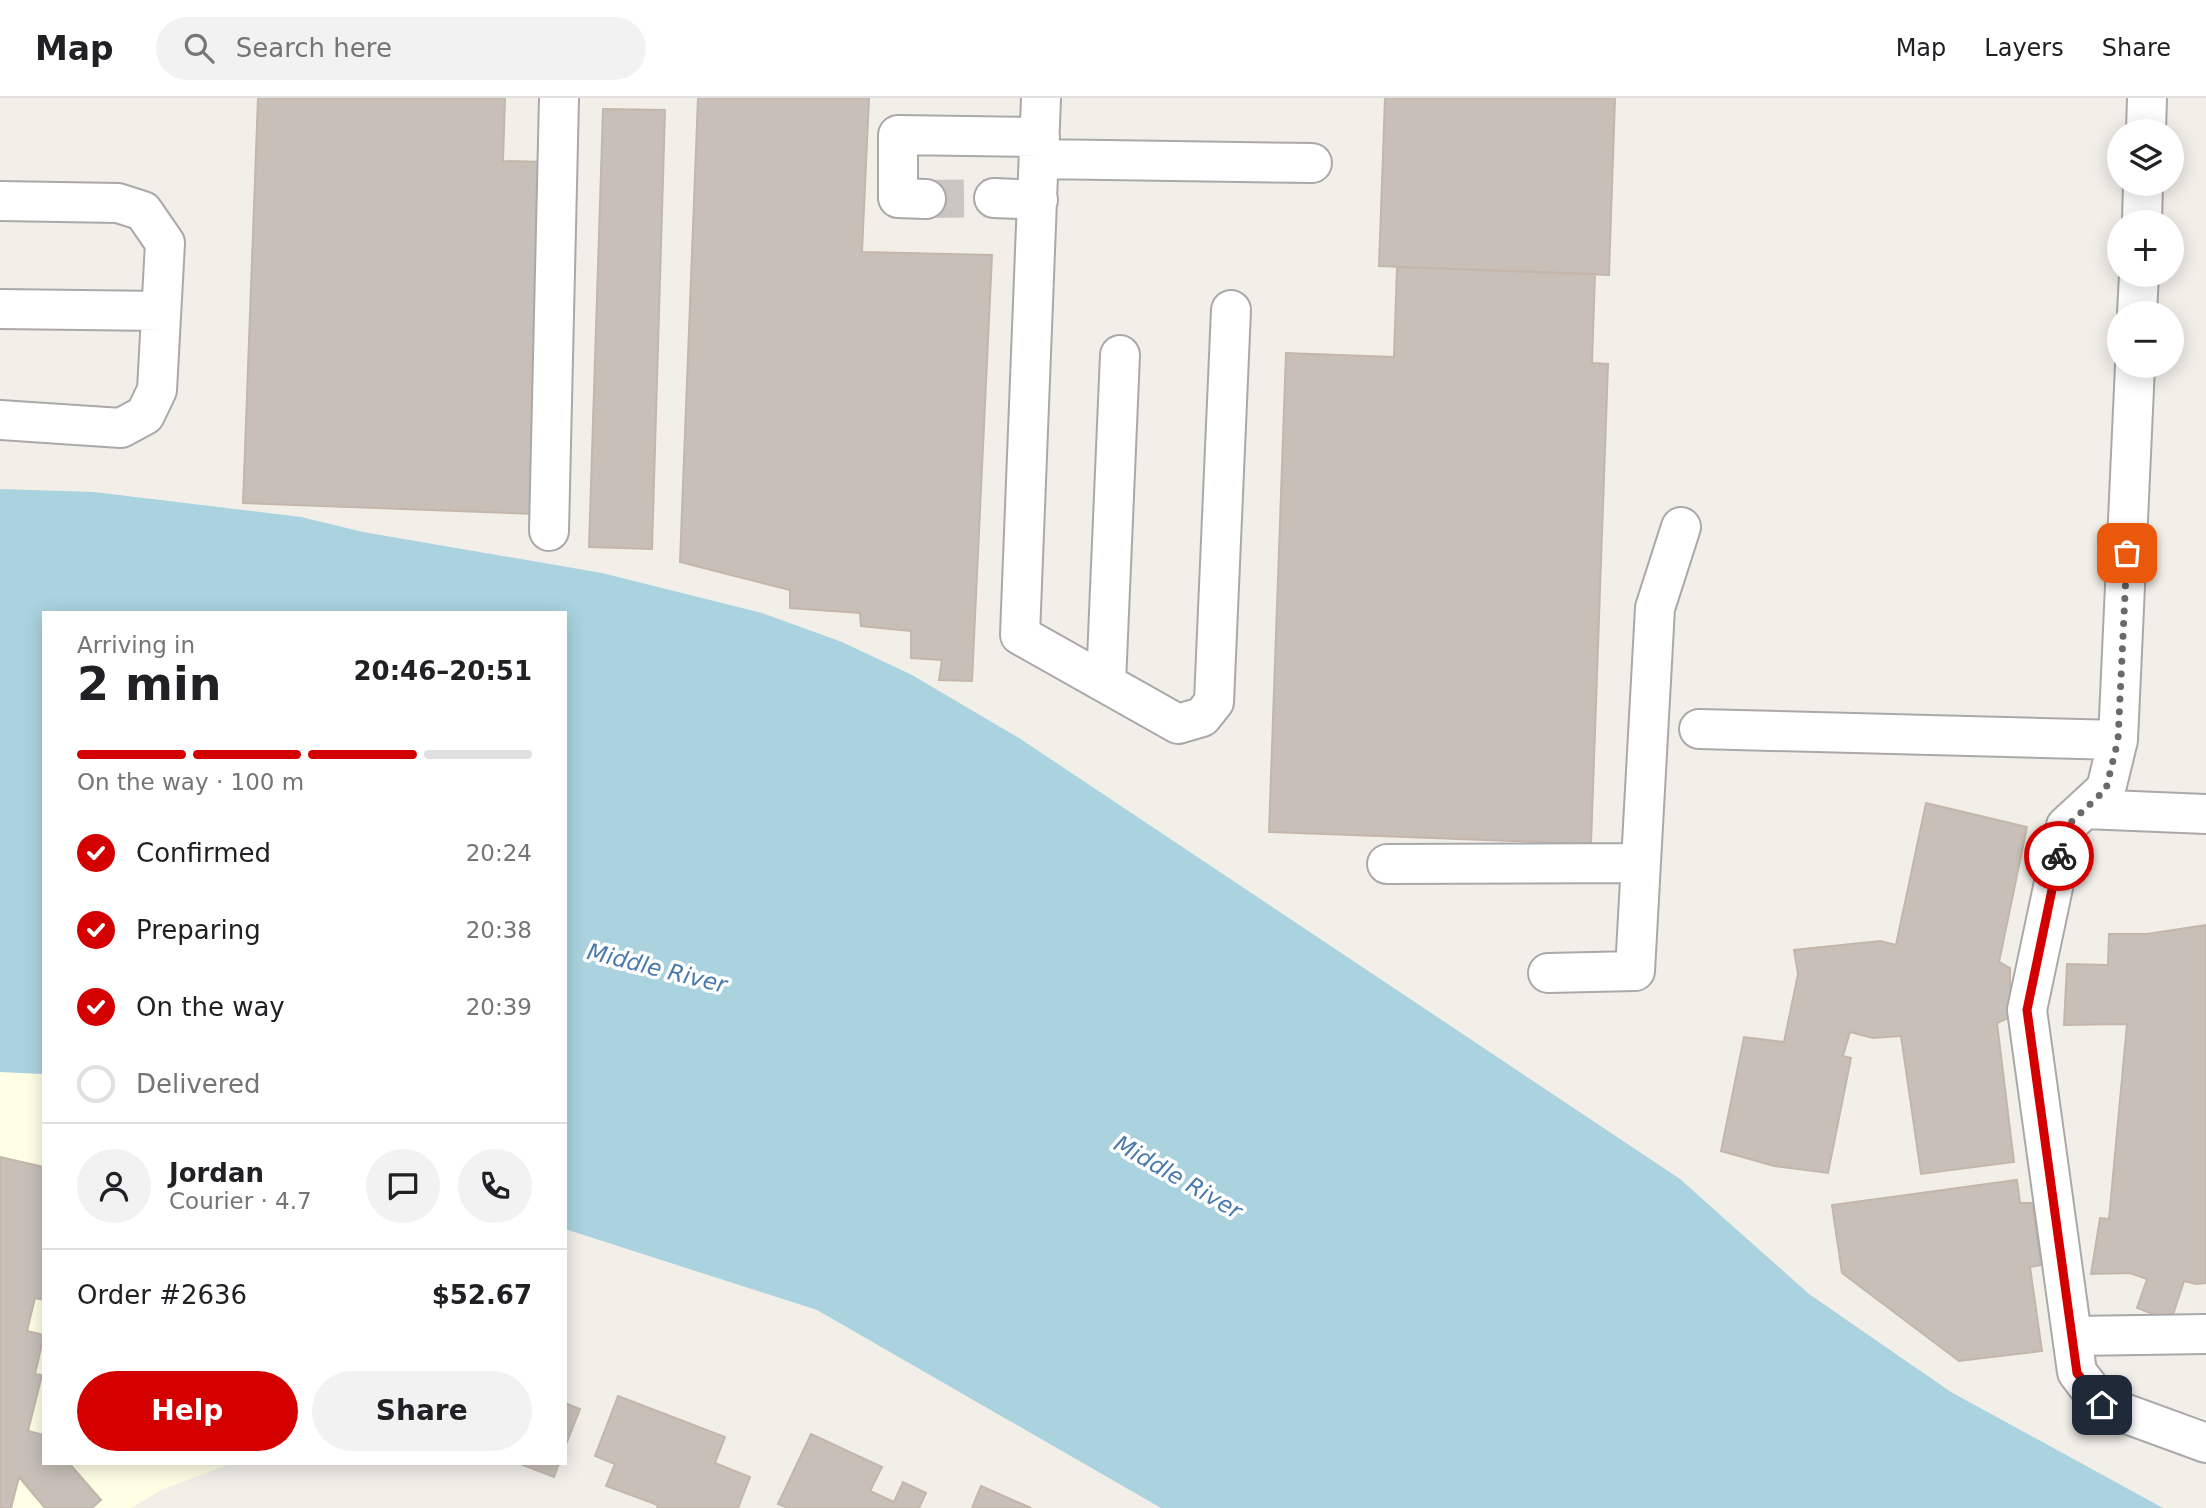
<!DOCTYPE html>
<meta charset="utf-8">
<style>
:root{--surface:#fff;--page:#f2f2f2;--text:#202124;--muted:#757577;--line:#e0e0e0;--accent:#d40000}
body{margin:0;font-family:"DejaVu Sans",sans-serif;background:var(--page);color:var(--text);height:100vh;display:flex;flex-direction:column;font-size:26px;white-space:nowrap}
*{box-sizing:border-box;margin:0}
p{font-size:23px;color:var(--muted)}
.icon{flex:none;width:38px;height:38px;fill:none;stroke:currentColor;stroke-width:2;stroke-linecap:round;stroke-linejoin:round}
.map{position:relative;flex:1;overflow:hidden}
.details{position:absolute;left:42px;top:513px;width:525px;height:854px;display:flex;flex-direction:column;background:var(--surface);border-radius:0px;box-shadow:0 4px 18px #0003}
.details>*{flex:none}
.controls{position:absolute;left:2107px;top:21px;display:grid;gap:14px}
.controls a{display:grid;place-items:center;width:77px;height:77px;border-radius:50%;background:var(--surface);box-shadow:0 4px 18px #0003;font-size:35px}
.pin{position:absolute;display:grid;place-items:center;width:60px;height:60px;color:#fff;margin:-30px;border-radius:14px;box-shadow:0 4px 10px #0006}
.courier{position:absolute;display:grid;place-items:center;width:70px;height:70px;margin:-35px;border:5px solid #d40000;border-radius:50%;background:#fff;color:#222;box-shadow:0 2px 9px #0007}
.headline em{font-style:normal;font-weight:700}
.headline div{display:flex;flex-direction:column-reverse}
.headline{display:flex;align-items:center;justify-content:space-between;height:119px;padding:0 35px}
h1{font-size:46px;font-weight:700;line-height:52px}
.bar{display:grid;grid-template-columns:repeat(4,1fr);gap:10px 7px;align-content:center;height:84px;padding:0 35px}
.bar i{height:9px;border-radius:5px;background:var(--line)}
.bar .selected{background:var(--accent)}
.bar p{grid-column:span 4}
.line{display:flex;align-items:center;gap:18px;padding:0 35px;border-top:2px solid var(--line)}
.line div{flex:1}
.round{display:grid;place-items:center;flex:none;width:74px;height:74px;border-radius:37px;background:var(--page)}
ol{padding:0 35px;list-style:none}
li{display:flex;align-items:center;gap:21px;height:77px}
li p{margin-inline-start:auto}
li .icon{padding:7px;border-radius:50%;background:var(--accent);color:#fff;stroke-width:4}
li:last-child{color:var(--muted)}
li i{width:38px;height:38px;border:4px solid var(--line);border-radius:50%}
.action{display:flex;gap:14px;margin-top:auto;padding:14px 35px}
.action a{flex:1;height:80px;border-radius:42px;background:var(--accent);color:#fff;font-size:28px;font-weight:700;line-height:80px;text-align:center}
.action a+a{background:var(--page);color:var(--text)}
header{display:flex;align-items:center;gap:42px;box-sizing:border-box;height:98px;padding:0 35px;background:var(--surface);border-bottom:2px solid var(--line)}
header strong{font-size:33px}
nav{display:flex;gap:38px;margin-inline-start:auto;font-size:24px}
.search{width:490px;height:63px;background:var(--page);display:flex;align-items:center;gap:18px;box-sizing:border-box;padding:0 24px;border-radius:38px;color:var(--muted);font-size:26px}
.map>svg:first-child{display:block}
.education{fill:#ffffe5}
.water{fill:#aad3df}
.building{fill:#c7bfb8;stroke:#c4b6ab;stroke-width:2}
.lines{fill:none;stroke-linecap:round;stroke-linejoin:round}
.minor-tunnel{stroke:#c8c6c1;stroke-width:38;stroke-dasharray:38 19;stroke-linecap:butt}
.minor-casing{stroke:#a9a9a9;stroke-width:42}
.minor{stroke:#fff;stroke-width:38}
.done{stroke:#6b6a68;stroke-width:7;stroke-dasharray:0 12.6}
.route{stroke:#d40000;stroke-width:9}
.labels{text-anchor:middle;stroke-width:7;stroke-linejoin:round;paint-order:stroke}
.water-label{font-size:23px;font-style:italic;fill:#4a7aab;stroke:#fff}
</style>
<header>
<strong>Map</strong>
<div class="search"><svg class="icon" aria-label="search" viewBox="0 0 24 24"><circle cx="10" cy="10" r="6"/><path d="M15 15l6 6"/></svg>Search here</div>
<nav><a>Map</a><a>Layers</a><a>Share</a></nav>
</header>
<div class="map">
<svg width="2206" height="1410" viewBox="0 0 2206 1410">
<rect width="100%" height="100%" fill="#f2efe9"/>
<!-- education -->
<path class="education" d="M 0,974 L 44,976 L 44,1365 L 232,1365 L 161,1392 L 131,1410 L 0,1410 Z"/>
<!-- water -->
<path class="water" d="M 0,391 L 94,394 L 301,419 L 363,434 L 602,475 L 762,515 L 842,544 L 912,577 L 1019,640 L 1680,1081 L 1809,1196 L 1951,1294 L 2163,1410 L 1161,1410 L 817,1212 L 565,1131 L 565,514 L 44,514 L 44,976 L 0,974 Z"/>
<!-- building -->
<path class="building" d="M 258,0 L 505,0 L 503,63 L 548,64 L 535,416 L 243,405 Z
M 698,0 L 869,0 L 862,154 L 992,157 L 972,583 L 939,582 L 942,562 L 911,560 L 911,533 L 861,528 L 860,515 L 790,510 L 790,492 L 680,464 Z
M 1385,0 L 1615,0 L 1609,177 L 1379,168 Z
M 603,11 L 665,12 L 652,451 L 589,449 Z
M 1397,169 L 1595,176 L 1592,265 L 1608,266 L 1591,746 L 1269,734 L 1286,255 L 1394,259 Z
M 1926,705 L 2027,729 L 1999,864 L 2010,870 L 2010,919 L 1997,925 L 2014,1064 L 1921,1076 L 1901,938 L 1873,940 L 1850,934 L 1843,958 L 1851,960 L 1828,1075 L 1774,1068 L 1721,1053 L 1744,939 L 1784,944 L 1798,876 L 1794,852 L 1880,843 L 1896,847 Z
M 2206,827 L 2206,1185 L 2196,1186 L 2184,1183 L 2171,1223 L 2137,1210 L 2147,1181 L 2130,1175 L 2091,1176 L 2100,1120 L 2109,1121 L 2127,926 L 2064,927 L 2067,866 L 2108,867 L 2109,836 L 2147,836 Z
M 0,1059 L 44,1069 L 44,1202 L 35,1200 L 27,1233 L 44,1237 L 35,1276 L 42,1277 L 28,1333 L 44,1337 L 44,1365 L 69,1365 L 101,1402 L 92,1410 L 45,1410 L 19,1379 L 11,1410 L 0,1410 Z
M 2017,1082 L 2020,1105 L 2032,1105 L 2041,1167 L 2030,1169 L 2042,1253 L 1959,1263 L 1842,1175 L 1832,1107 Z
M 618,1298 L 725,1339 L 715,1365 L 750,1379 L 738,1410 L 657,1410 L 658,1407 L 606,1388 L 615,1366 L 595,1358 Z
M 565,1305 L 580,1311 L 565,1349 Z
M 811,1336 L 882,1369 L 870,1393 L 894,1404 L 903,1384 L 926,1395 L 919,1410 L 788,1410 L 778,1406 Z
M 518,1365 L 559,1365 L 554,1379 Z
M 981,1388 L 1031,1410 L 972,1410 Z"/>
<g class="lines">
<!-- minor-tunnel -->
<path class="minor-tunnel" d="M 926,101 L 994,100"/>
<defs>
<path id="minor" d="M 1041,0 L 1020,537 L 1178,626 L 1202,619 L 1214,604 L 1231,212
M 2146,33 L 2147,0
M 1039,61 L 1312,65
M 994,100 L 1038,102
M 926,101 L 898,100 L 898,37 L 1040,39
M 0,103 L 118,105 L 143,113 L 165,145 L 157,292 L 145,317 L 121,330 L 0,322
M 2142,124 L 2143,86
M 0,211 L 161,213
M 2137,215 L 2139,177
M 2135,268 L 2118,642 L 2106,691 L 2066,728 L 2027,912 L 2077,1274 L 2102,1307 L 2206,1345
M 549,433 L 559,0
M 1106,585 L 1120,257
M 1699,631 L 2118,642
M 2085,711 L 2206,716
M 1387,766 L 1641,765
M 1548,875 L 1635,873 L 1655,510 L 1681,429
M 2073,1238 L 2206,1236"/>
</defs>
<!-- minor casing -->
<use href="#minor" class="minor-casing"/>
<!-- minor -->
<use href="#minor" class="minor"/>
</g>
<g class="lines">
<!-- done -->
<path class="done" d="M 2059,758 L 2066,729 L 2106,691 L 2118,642 L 2127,455"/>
<!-- route -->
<path class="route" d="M 2059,758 L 2027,912 L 2077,1275 L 2102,1307"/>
</g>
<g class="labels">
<!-- water labels -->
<g class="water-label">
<text transform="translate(657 870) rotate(14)" y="8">Middle River</text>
<text transform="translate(1178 1079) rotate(30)" y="8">Middle River</text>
</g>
</g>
</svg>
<div class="controls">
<a><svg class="icon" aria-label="layers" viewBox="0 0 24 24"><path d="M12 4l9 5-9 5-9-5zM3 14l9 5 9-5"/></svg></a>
<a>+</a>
<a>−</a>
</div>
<div class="pin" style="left:2127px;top:455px;background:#ea580c"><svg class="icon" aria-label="bag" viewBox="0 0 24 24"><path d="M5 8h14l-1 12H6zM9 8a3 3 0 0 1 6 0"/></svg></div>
<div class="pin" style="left:2102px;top:1307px;background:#1f2937"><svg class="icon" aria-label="home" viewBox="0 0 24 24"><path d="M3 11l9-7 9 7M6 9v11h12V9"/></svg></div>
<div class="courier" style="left:2059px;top:758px"><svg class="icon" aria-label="bike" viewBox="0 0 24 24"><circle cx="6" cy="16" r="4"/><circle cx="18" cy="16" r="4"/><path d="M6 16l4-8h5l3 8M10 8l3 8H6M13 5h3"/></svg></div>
<section class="details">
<div class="headline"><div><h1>2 min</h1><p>Arriving in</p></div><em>20:46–20:51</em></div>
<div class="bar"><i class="selected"></i><i class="selected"></i><i class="selected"></i><i></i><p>On the way · 100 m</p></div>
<ol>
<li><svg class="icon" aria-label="check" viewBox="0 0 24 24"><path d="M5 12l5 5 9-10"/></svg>Confirmed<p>20:24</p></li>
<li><svg class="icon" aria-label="check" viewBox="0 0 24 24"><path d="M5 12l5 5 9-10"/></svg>Preparing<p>20:38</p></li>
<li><svg class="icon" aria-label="check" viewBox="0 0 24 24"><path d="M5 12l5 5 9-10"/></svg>On the way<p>20:39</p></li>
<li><i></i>Delivered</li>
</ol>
<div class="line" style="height:126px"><a class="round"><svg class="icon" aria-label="person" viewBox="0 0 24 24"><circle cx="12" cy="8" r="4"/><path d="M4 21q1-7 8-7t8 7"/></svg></a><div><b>Jordan</b><p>Courier · 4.7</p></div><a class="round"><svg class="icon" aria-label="chat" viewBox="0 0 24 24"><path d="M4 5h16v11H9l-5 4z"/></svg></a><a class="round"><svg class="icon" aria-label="phone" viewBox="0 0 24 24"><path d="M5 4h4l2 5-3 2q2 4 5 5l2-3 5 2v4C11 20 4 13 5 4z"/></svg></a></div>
<div class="line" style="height:91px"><div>Order #2636</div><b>$52.67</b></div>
<div class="action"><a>Help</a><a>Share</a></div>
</section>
</div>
